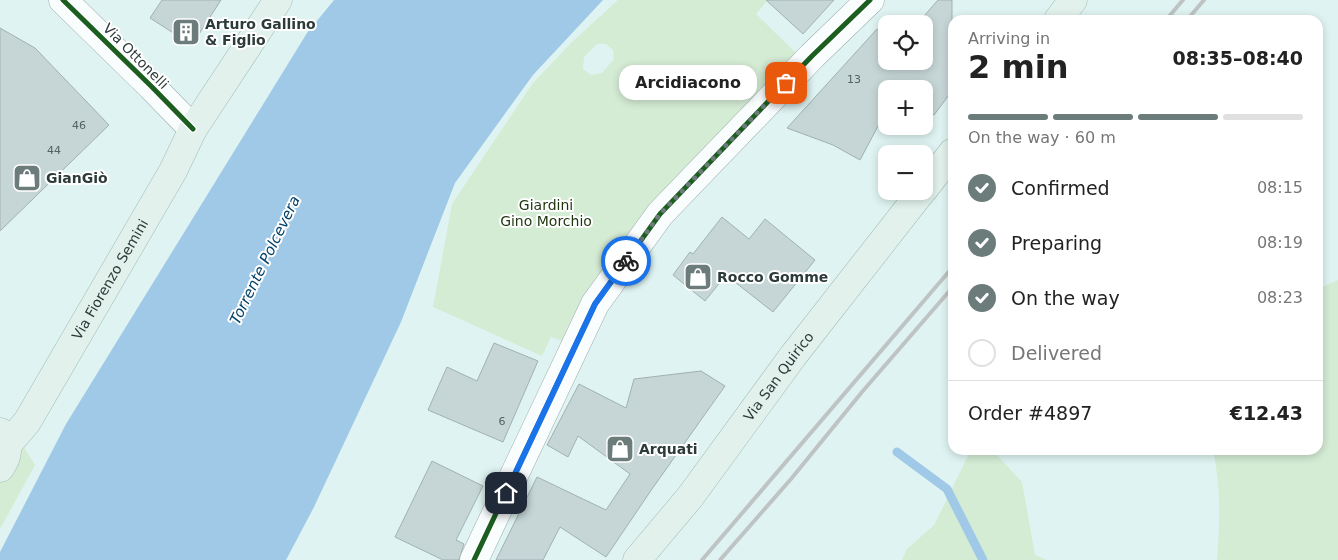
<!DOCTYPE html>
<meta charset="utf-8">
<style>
:root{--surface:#fff;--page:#f6f6f6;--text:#222;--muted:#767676;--line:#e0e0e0;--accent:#6b7c7a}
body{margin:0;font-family:"DejaVu Sans",sans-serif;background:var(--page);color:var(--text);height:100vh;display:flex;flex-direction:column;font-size:19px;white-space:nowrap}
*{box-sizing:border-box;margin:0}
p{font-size:16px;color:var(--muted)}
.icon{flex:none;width:28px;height:28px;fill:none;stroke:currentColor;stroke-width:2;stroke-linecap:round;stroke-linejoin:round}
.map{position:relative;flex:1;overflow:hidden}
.details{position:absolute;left:948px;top:15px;width:375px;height:440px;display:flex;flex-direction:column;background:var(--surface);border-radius:15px;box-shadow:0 2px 8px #0003}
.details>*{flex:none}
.fabs{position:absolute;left:878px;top:15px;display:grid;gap:10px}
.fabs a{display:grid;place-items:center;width:55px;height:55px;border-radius:10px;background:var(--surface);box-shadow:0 2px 8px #0003;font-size:25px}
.pin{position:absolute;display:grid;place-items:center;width:42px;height:42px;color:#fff;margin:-21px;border-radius:10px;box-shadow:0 2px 8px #0006}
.courier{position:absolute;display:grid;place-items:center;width:50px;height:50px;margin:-25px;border:4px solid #1a73e8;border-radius:50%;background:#fff;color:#222;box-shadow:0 1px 6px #0007}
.bubble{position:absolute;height:35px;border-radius:15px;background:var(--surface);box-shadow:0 2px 8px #0003;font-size:16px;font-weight:700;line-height:35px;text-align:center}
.summary em{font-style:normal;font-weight:700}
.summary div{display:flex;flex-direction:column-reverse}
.summary{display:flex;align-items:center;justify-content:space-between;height:85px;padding:0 20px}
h1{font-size:32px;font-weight:700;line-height:38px}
.bar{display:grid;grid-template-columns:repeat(4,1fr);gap:8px 5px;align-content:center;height:60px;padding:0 20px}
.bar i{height:6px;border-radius:4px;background:var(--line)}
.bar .selected{background:var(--accent)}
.bar p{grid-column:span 4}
.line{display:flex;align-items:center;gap:12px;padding:0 20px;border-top:1px solid var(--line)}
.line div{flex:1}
ol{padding:0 20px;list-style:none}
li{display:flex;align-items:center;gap:15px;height:55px}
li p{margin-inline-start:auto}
li .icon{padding:5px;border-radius:50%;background:var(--accent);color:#fff;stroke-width:4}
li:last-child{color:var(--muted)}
li i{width:28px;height:28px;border:2px solid var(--line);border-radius:50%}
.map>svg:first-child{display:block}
.green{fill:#d4ebd4;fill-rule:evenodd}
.water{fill:#a0c9e8}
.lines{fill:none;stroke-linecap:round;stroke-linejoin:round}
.stream{stroke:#a0c9e8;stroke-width:9}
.building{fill:#c6d6d7;stroke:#a1b1b2}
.minor-casing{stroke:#9cadac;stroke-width:29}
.major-casing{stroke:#9fbeb4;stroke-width:29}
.minor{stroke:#fafdfd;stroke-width:28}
.major{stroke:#e2f1ec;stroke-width:28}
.rail{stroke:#bec4c3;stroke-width:4}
.cycleway-casing{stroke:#fff;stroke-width:8}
.cycleway{stroke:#1b5e20;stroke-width:5}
.done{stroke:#6b7c7a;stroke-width:5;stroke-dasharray:0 9}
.route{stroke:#1a73e8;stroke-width:6}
.labels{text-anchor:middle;stroke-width:4;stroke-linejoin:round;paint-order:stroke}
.number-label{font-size:11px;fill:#526261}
.poi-label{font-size:14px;font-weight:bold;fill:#2c3b3a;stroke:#fff;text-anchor:start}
.street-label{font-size:14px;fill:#2c3b3a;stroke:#fff}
.park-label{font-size:14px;fill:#1f350e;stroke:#fff}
.water-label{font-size:15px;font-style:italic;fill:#03426a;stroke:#fff}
</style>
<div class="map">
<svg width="1338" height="560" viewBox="0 0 1338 560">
<rect width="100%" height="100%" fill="#dff4f2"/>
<!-- green -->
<path class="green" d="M 618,0 L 768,0 L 756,14 L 798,55 L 653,206 L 567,328 L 562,341 L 551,337 L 542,356 L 433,307 L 452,204 L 533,83 L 571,43 ZM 597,44 L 606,44 L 613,50 L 614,59 L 602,73 L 591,75 L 583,69 L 584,57 Z
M 1338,280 L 1338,560 L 1217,560 C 1220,522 1221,488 1213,450 L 1318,450 L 1318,289 Z
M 22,444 L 35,465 L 0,529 L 0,476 Z
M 971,450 L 997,455 L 1022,482 L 1035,555 L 1047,560 L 902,560 L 907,549 L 934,525 Z"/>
<!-- water -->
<path class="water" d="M 334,0 L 603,0 L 533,75 L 455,183 L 401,322 L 314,507 L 286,560 L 0,560 L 0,552 L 66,424 L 307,33 Z"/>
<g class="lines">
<!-- stream -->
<path class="stream" d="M 897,452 L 947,489 L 983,560"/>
</g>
<!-- building -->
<path class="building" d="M 162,0 L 221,0 L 192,45 L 150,18 Z
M 766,0 L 834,0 L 803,34 Z
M 938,0 L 952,0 L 952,91 L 934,115 L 924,108 L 924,89 L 886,89 L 886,111 L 860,160 L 833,145 L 787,128 L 877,29 L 886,36 L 886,61 L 924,61 L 924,24 L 917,24 Z
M 0,28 L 35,48 L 109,125 L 0,231 Z
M 722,217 L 749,239 L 765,219 L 815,260 L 773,312 L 726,275 L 705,301 L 673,275 L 690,252 L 693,254 Z
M 494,343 L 538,361 L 503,442 L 428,410 L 447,367 L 477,381 Z
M 701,371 L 725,386 L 652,489 L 606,557 L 560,527 L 543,560 L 496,560 L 537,477 L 606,510 L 630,474 L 578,436 L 568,457 L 547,445 L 579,384 L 626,408 L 634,379 Z
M 432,461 L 483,486 L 456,540 L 464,544 L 459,560 L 443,560 L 395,537 Z"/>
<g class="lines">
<defs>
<path id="minor" d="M 63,0 L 152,87 L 193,129
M 474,560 L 595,304 L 660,214 L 812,56 L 870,0"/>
<g id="major">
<path d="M 1058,20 L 1073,0"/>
<path d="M 924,189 L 952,153"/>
<path d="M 0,432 C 10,444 9,456 0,468"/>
<path id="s1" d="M 8,444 L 27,422 L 173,171 L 193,129 L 278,0"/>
<path id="s2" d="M 637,560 L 690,497 L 793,356 L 922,191"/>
</g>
</defs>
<!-- minor casing -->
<use href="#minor" class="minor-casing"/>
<!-- major casing -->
<use href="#major" class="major-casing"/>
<!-- minor -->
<use href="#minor" class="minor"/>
<!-- major -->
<use href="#major" class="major"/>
<!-- rail -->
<path class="rail" d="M 1166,20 L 1183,0
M 1187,20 L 1204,0
M 702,560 L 952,268
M 720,560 L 791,479 L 862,392 L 952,288"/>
<defs>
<path id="cycleway" d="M 63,0 L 152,87 L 193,129
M 474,560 L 595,304 L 660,214 L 812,56 L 870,0"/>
</defs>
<!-- cycleway casing -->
<use href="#cycleway" class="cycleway-casing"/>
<!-- cycleway -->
<use href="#cycleway" class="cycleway"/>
</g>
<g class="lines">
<!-- done -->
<path class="done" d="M 626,261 L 660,214 L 786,83"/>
<!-- route -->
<path class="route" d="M 506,493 L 595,304 L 626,261"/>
</g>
<!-- icons -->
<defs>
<symbol id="building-square" viewBox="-11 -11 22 22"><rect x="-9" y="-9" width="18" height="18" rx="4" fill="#6b7c7a" stroke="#fff"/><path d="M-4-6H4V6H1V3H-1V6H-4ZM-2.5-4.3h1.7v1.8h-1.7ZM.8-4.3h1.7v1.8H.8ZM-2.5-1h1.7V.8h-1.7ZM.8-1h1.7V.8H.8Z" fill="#fff"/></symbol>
<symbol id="shop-square" viewBox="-11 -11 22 22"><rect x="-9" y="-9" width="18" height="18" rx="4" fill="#6b7c7a" stroke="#fff"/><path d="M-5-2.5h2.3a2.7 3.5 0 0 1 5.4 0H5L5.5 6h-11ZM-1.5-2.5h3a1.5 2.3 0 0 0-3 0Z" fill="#fff"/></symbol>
</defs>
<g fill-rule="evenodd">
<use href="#building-square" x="170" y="16" width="32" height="32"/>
<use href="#shop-square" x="11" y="162" width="32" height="32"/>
<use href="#shop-square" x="682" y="261" width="32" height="32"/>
<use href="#shop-square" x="604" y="433" width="32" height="32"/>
</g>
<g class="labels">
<!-- number labels -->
<g class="number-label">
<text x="854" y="83">13</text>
<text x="79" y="129">46</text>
<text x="54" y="154">44</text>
<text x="502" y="425">6</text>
</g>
<!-- poi labels -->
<g class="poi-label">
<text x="205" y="29">Arturo Gallino<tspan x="205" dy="16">&amp; Figlio</tspan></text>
<text x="46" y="183">GianGiò</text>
<text x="717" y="282">Rocco Gomme</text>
<text x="639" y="454">Arquati</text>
</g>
<!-- street labels -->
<g class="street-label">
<text transform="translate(136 56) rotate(45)" y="5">Via Ottonelli</text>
<text dy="5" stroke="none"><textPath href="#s1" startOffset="194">Via Fiorenzo Semini</textPath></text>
<text dy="5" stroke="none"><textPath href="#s2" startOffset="232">Via San Quirico</textPath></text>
</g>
<!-- park labels -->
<g class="park-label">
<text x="546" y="210">Giardini<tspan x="546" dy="16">Gino Morchio</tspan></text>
</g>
<!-- water labels -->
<g class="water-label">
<text transform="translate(265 260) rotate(-64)" y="5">Torrente Polcevera</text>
</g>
</g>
</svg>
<div class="fabs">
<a><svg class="icon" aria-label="locate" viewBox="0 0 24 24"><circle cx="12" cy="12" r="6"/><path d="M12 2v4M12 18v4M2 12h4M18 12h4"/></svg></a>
<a>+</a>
<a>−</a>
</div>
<div class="pin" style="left:786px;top:83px;background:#ea580c"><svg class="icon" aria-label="bag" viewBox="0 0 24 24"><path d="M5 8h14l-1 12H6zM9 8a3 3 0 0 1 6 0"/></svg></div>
<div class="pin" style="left:506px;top:493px;background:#1f2937"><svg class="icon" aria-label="home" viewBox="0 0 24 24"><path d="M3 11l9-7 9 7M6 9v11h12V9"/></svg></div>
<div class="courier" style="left:626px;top:261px"><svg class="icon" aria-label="bike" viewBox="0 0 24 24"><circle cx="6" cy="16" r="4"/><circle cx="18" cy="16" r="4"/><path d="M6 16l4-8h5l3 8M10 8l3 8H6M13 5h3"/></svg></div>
<div class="bubble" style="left:619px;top:65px;width:138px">Arcidiacono</div>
<section class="details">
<div class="summary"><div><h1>2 min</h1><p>Arriving in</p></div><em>08:35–08:40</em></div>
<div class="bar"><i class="selected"></i><i class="selected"></i><i class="selected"></i><i></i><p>On the way · 60 m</p></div>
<ol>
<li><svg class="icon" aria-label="check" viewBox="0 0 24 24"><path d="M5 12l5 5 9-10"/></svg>Confirmed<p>08:15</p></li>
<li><svg class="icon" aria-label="check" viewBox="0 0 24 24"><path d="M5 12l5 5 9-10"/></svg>Preparing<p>08:19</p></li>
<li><svg class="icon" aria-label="check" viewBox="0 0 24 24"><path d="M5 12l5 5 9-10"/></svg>On the way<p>08:23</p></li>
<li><i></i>Delivered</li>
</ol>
<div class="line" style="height:65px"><div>Order #4897</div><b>€12.43</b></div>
</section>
</div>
